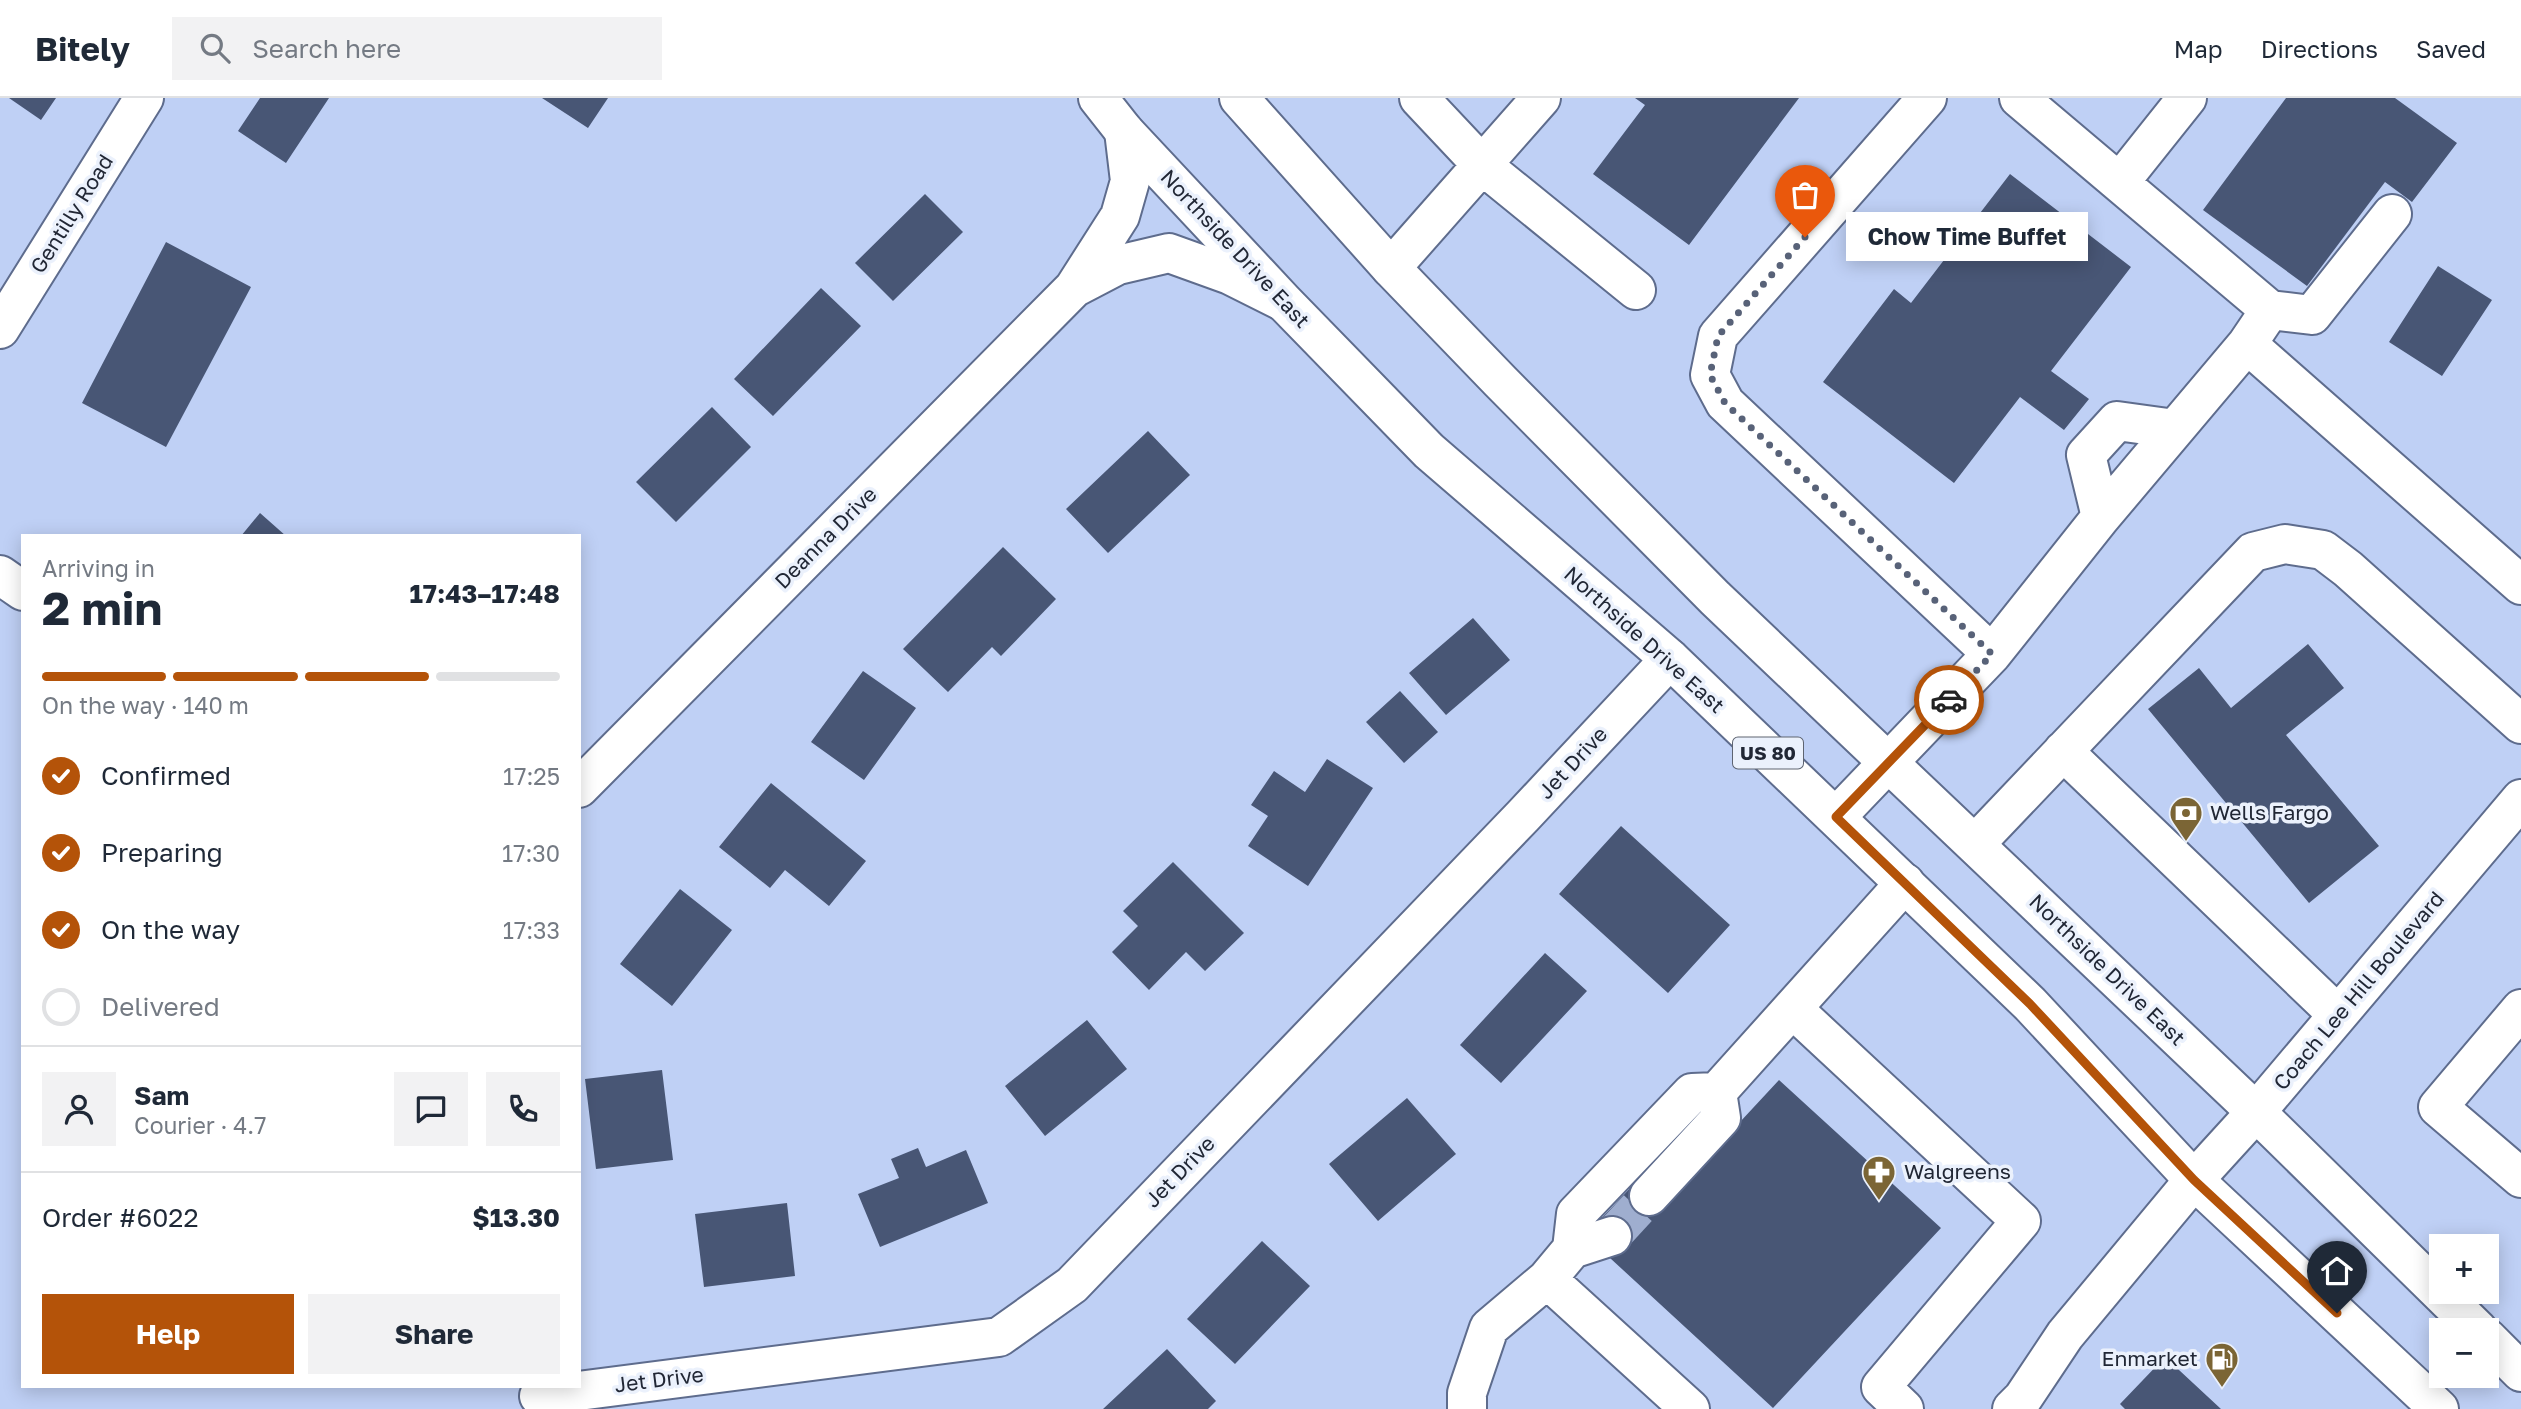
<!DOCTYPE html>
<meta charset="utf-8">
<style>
:root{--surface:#fff;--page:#f2f2f3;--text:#1f2937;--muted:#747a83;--line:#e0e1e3;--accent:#b45309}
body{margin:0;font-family:"Golos Text",sans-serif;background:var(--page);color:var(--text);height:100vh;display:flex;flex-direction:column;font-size:26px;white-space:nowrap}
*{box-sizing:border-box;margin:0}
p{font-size:23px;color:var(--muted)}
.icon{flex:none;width:38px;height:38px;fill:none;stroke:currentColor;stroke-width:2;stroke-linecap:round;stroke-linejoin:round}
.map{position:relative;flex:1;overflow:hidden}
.sheet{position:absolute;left:21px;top:436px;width:560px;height:854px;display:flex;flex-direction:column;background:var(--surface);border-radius:0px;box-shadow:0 4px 18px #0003}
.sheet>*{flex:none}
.fabs{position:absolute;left:2429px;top:1136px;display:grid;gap:14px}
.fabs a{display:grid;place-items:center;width:70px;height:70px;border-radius:0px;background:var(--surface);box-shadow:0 4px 18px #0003;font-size:35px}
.pin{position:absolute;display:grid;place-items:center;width:60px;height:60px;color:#fff;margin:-72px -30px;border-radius:50% 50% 50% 0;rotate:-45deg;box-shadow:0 0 7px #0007}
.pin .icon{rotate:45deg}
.courier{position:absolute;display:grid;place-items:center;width:70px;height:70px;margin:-35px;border:5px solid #b45309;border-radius:50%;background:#fff;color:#222;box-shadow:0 2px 9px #0007}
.bubble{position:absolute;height:49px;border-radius:0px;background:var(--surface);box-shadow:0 4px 18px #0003;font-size:23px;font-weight:700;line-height:49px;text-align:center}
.headline em{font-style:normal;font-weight:700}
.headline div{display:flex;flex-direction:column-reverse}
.headline{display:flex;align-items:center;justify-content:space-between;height:119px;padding:0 21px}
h1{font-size:46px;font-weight:700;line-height:52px}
.bar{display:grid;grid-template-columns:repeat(4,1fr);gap:10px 7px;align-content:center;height:84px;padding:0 21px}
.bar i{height:9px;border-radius:5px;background:var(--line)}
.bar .current{background:var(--accent)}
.bar p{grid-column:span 4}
.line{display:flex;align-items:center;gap:18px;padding:0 21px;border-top:2px solid var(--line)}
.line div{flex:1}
.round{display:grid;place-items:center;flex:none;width:74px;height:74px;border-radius:0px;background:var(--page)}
ol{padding:0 21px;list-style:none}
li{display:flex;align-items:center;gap:21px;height:77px}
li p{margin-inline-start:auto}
li .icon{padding:7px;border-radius:50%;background:var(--accent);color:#fff;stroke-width:4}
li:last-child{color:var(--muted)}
li i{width:38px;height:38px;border:4px solid var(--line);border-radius:50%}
.cta{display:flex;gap:14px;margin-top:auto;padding:14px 21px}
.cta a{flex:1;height:80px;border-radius:0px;background:var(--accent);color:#fff;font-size:28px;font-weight:700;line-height:80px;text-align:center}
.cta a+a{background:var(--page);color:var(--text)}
header{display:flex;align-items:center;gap:42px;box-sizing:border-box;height:98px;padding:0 35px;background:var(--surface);border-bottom:2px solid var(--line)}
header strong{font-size:33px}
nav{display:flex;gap:38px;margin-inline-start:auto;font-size:24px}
.search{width:490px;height:63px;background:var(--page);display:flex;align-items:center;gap:18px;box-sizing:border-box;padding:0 24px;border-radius:0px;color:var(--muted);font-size:26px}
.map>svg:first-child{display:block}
.building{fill:#485675}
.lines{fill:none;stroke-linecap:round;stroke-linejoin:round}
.minor-tunnel{stroke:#9faecf;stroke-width:38;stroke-dasharray:38 19;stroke-linecap:butt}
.minor-casing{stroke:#5e6c8d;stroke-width:42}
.major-casing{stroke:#5e6c8d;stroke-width:42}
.minor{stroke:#fff;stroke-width:38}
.major{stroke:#fff;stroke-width:38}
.done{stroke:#586278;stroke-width:7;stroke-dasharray:0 12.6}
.route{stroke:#b45309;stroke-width:9}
.labels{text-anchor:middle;stroke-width:7;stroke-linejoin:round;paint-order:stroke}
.shield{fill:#ebf1fc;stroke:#5e6471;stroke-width:2}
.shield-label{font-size:19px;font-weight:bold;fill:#212735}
.street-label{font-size:21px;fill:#212735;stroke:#ebf1fc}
.poi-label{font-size:21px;fill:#212735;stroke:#ebf1fc;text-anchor:start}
</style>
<header>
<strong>Bitely</strong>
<div class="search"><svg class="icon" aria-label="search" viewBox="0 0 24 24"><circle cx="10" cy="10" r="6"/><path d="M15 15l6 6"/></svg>Search here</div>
<nav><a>Map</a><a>Directions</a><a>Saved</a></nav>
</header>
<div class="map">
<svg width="2521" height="1311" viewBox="0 0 2521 1311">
<rect width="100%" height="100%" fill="#bfd0f5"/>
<!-- building -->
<path class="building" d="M 9,0 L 56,0 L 41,22 Z
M 260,0 L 329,0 L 286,65 L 238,33 Z
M 542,0 L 608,0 L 588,30 Z
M 1635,0 L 1799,0 L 1689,147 L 1593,76 L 1645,7 Z
M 2286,0 L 2395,0 L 2457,45 L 2412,104 L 2385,84 L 2307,188 L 2203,112 Z
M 2010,76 L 2131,169 L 2051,273 L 2089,301 L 2064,332 L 2020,299 L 1954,385 L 1823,284 L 1894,191 L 1911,205 Z
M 925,96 L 963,134 L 893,203 L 855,165 Z
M 166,144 L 251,189 L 166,349 L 82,305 Z
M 2438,168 L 2492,202 L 2442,278 L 2389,244 Z
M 821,190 L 861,228 L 773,318 L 734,281 Z
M 712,309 L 751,349 L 676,424 L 636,384 Z
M 1148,333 L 1190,377 L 1108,455 L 1066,411 Z
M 260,415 L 286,438 L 241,438 Z
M 1003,449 L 1056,501 L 1001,558 L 992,549 L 948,594 L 903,551 Z
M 1473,520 L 1510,562 L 1446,617 L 1409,575 Z
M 2308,546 L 2344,590 L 2286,637 L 2379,748 L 2309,805 L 2148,611 L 2199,570 L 2231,610 Z
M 863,573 L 916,610 L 864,682 L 811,644 Z
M 1400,593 L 1438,634 L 1404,665 L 1366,624 Z
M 1327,661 L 1373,690 L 1308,788 L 1248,748 L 1268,718 L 1251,707 L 1274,673 L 1305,694 Z
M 771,685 L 866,763 L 829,808 L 785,772 L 770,790 L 719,749 Z
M 1621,728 L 1730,827 L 1668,895 L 1559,796 Z
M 1173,764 L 1244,835 L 1205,873 L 1186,854 L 1149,892 L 1112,854 L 1138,828 L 1123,813 Z
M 680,791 L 732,832 L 672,908 L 620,866 Z
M 1545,855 L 1587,893 L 1501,985 L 1460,947 Z
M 1087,922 L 1127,971 L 1045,1038 L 1005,988 Z
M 662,972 L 673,1062 L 596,1071 L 585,981 Z
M 1779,982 L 1941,1130 L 1773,1310 L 1610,1160 L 1622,1146 L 1598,1124 L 1635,1085 L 1661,1109 Z
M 1407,1000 L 1456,1056 L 1378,1123 L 1329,1066 Z
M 918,1050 L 926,1069 L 966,1052 L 988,1105 L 880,1149 L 858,1096 L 899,1080 L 891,1061 Z
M 787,1105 L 795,1178 L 704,1189 L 695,1116 Z
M 1262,1143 L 1310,1188 L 1235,1266 L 1187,1221 Z
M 1167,1251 L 1216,1303 L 1208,1311 L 1103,1311 Z
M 2165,1259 L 2221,1311 L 2125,1311 L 2120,1306 Z"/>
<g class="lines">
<!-- minor-tunnel -->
<path class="minor-tunnel" d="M 1612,1138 L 1649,1098"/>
<defs>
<path id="minor" d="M 1419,0 L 1482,67 L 1636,192
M 2019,0 L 2270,212 L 2247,246
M 2120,84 L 2187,0
M 1391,170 L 1541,0
M 1074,190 L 1118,167 L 1169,155 L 1230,177 L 1282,203
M 2270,212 L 2312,217 L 2392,116
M 0,231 L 144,0
M 2101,419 L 2086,357 L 2117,323 L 2175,331
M 0,477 L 23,493
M 1992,556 L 2101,419 L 2247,246 L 2521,487
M 2063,653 L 2338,917
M 579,690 L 1074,190 L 1120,118 L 1130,83 L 1124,33
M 1836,719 L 1992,556 L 1725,305 L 1710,277 L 1718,238 L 1927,0
M 1975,746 L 2253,454 L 2285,446 L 2323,452 L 2348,471 L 2521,626
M 2521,911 L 2438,1009 L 2521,1080
M 1794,912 L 2021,1123 L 1881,1289 L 1904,1311
M 1649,1098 L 1721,1020 L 1717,994
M 1572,1151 L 1576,1116 L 1692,995 L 1717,994 L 1905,785
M 1547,1181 L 1690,1311
M 539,1298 L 999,1239 L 1072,1187 L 1523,718 L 1670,561
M 1467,1311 L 1467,1295 L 1489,1230 L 1547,1181 L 1572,1151 L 1612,1138
M 2012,1311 L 2023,1300 L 2065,1237 L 2194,1082 L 2256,1014 L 2521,701"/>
<path id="major" d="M 1098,0 L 1124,33 L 1283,203 L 1429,353 L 1670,561 L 2030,906 L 2194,1082 L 2439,1311
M 1239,0 L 1391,170 L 1500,283 L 1715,500 L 2256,1014 L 2478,1232
M 2487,1240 L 2521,1274"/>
</defs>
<!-- minor casing -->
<use href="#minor" class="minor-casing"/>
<!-- major casing -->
<use href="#major" class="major-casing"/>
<!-- minor -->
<use href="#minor" class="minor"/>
<!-- major -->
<use href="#major" class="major"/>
</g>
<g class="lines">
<!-- done -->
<path class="done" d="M 1805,139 L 1718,238 L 1710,277 L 1725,305 L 1992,556 L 1949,602"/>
<!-- route -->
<path class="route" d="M 1949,602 L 1836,719 L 2030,906 L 2194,1082 L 2337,1215"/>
</g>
<!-- icons -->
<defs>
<symbol id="bank-pin" viewBox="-11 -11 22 30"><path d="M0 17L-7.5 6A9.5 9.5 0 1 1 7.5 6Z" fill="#7b6535" stroke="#ebf1fc"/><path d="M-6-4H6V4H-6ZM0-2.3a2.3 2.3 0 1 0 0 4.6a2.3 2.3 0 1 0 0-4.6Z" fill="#fff"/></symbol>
<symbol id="pharmacy-pin" viewBox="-11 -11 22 30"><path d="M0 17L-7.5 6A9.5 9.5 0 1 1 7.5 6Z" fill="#7b6535" stroke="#ebf1fc"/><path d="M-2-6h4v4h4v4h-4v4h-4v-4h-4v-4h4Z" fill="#fff"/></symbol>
<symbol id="fuel-pin" viewBox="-11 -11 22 30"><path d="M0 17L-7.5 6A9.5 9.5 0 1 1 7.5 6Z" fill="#7b6535" stroke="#ebf1fc"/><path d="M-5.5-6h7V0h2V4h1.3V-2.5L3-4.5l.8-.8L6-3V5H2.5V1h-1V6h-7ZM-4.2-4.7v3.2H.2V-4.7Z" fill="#fff"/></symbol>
</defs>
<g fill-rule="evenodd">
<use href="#bank-pin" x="2167" y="696" width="38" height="52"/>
<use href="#pharmacy-pin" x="1860" y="1055" width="38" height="52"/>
<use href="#fuel-pin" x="2203" y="1242" width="38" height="52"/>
</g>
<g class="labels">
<!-- shield labels -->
<rect class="shield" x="1733" y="639.5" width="70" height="31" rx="5"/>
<g class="shield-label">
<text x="1768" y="662">US 80</text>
</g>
<!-- street labels -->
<g class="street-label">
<text transform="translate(72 116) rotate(-58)" y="7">Gentilly Road</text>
<text transform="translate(1235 151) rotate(47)" y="7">Northside Drive East</text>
<text transform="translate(826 440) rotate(-45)" y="7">Deanna Drive</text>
<text transform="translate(1644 542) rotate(42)" y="7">Northside Drive East</text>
<text transform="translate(1573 665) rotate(-47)" y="7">Jet Drive</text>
<text transform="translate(2107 872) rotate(44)" y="7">Northside Drive East</text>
<text transform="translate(2359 893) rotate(-50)" y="7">Coach Lee Hill Boulevard</text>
<text transform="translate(1180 1074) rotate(-46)" y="7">Jet Drive</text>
<text transform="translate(659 1282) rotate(-7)" y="7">Jet Drive</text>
</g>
<!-- poi labels -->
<g class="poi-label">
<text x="2210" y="722">Wells Fargo</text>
<text x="1904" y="1081">Walgreens</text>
<text x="2198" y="1268" text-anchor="end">Enmarket</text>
</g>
</g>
</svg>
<div class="fabs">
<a>+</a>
<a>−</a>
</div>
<div class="pin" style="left:1805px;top:139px;background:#ea580c"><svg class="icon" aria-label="bag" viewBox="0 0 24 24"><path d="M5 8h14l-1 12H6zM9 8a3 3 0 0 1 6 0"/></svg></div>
<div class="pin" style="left:2337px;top:1215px;background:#1f2937"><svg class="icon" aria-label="home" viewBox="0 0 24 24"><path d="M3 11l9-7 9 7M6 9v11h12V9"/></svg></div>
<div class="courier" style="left:1949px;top:602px"><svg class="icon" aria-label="car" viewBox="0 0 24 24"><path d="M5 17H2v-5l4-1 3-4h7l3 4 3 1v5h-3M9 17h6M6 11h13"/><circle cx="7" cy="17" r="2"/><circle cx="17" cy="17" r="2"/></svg></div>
<div class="bubble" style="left:1846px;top:114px;width:242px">Chow Time Buffet</div>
<section class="sheet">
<div class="headline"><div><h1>2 min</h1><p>Arriving in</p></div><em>17:43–17:48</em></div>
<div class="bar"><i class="current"></i><i class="current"></i><i class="current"></i><i></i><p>On the way · 140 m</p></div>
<ol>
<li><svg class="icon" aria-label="check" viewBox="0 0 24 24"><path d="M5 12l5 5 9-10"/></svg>Confirmed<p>17:25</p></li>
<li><svg class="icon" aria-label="check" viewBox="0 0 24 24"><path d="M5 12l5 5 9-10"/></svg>Preparing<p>17:30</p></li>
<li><svg class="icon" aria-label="check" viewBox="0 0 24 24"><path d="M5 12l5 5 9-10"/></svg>On the way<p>17:33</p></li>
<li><i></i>Delivered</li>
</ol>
<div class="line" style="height:126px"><a class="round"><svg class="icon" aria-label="person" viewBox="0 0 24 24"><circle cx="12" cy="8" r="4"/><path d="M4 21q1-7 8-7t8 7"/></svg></a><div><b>Sam</b><p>Courier · 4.7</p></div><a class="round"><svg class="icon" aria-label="chat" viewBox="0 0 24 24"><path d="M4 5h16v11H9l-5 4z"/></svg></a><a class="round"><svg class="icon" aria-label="phone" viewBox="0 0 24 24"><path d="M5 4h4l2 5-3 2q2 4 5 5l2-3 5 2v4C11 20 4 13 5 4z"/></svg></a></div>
<div class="line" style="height:91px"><div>Order #6022</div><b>$13.30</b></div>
<div class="cta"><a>Help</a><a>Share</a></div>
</section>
</div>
